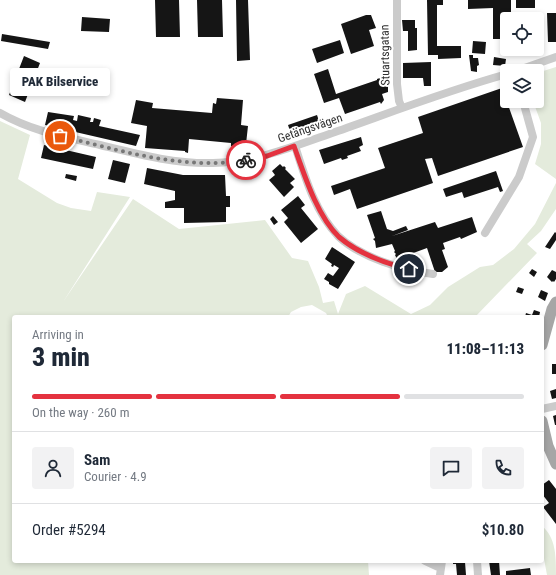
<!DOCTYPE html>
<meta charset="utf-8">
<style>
:root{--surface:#fff;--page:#f2f2f3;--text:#1f2937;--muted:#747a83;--line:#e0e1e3;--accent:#e4323f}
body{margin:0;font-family:"Roboto Condensed",sans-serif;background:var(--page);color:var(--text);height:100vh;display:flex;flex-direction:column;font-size:15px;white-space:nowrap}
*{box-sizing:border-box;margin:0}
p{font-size:13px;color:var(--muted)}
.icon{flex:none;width:22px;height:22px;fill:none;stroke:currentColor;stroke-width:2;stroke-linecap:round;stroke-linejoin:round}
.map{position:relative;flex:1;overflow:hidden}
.drawer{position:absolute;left:12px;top:315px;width:532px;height:248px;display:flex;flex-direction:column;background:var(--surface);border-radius:4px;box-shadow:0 2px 6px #0003}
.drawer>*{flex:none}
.fabs{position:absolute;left:500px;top:12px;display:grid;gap:8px}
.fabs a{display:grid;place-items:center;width:44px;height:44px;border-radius:4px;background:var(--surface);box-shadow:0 2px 6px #0003;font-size:20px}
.pin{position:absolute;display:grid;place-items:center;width:34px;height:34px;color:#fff;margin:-17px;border:2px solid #fff;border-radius:50%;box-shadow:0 1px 4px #0007}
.courier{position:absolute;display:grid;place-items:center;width:40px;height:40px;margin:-20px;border:3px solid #e4323f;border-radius:50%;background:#fff;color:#222;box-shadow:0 1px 5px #0007}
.bubble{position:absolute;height:28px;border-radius:4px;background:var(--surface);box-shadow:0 2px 6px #0003;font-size:13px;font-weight:800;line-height:28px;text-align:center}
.overview em{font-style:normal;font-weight:800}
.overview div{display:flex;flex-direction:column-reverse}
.overview{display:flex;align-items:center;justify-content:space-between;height:68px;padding:0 20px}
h1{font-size:26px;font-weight:800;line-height:30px}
.bar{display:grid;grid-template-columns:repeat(4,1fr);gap:6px 4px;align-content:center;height:48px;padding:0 20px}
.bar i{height:5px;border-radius:3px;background:var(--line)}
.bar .on{background:var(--accent)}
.bar p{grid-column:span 4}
.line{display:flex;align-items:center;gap:10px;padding:0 20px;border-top:1px solid var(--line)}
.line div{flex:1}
.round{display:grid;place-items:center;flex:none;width:42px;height:42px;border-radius:4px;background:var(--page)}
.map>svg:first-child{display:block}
.green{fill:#e4ebdc}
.building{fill:#151515}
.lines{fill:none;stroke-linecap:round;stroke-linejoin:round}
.minor{stroke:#cbcbcb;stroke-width:8}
.major{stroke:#a6a6a6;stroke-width:11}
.done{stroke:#777;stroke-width:4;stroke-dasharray:0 7.2}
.route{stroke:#e4323f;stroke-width:5}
.labels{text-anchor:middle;stroke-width:4;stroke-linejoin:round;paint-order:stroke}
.street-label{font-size:12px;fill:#2e2e2e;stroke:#fff}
</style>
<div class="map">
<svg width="556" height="575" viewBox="0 0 556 575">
<rect width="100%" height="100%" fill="#fff"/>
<!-- green -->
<path class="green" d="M 556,67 L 556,179 L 535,164 L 541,144 L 541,123 L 533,101 L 537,101 L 537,73 Z
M 0,121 L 30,135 L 18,179 L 57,203 L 71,208 L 91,211 L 97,192 L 130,197 L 63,302 L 133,199 L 179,229 L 265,220 L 292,258 L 308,261 L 319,287 L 323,303 L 334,301 L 338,314 L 346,294 L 365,286 L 411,314 L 430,305 L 448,287 L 480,267 L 493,265 L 514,249 L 535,224 L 556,183 L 556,209 L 541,231 L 527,244 L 537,253 L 475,317 L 328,317 L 326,313 L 312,305 L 301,307 L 291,312 L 288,317 L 14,317 L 14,561 L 368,561 L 369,575 L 0,575 Z
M 542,526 C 556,538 556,556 556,575 L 547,575 L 542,548 Z"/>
<!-- building -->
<path class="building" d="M 155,0 L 179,0 L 180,37 L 156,37 Z
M 197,0 L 222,0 L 223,37 L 198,37 Z
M 236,0 L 248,0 L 250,60 L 237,61 Z
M 427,0 L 437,0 L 437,46 L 461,46 L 461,58 L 438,59 L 438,55 L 428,55 Z
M 437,0 L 443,0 L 443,5 L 437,5 Z
M 468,0 L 511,0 L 511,19 L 507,19 L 507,39 L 493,39 L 493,8 L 468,9 Z
M 516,0 L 535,0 L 535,8 L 516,8 Z
M 547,13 L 556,13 L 556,42 L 548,42 Z
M 366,15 L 371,15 L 376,28 L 369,30 L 374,46 L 351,54 L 341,24 Z
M 532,16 L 532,19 L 519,19 L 519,17 Z
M 82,17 L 110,19 L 109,32 L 81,31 Z
M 402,20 L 415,20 L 415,28 L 417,28 L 417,50 L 408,51 L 408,31 L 403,31 Z
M 2,34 L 50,42 L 48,49 L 1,41 Z
M 340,40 L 344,53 L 317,63 L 312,49 Z
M 473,41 L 486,42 L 485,54 L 472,53 Z
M 520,49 L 533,49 L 533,51 L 520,52 Z
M 469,55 L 473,55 L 473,58 L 478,58 L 479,65 L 477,66 L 477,72 L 471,71 Z
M 24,56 L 40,63 L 25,102 L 9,95 Z
M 494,57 L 506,59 L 505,66 L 493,65 Z
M 431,62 L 431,86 L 424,86 L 423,78 L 403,78 L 403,63 Z
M 328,69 L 336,94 L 377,80 L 377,79 L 383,77 L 388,84 L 388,92 L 382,94 L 384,100 L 381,104 L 380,102 L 345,114 L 339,98 L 324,103 L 314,74 Z
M 502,88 L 523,147 L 438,176 L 432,158 L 425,159 L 433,183 L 357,209 L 350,189 L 334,195 L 331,186 L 385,168 L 378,148 L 423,133 L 418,117 Z
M 217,98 L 243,100 L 241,125 L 248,126 L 246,144 L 244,148 L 234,148 L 231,146 L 231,143 L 189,139 L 188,153 L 185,152 L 185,151 L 145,148 L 147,126 L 131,123 L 136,100 L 153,103 L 152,108 L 212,113 L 213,103 L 216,104 Z
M 48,112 L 74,116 L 73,120 L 77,121 L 78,115 L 91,118 L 90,122 L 93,122 L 94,118 L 101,120 L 99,126 L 140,135 L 136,146 L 45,125 Z
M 317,115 L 320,124 L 291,134 L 288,125 Z
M 361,137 L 363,145 L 359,147 L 361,151 L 347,156 L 348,158 L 342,160 L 341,158 L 324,164 L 319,150 Z
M 44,145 L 96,157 L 93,169 L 41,158 Z
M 113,160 L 130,164 L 125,183 L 108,179 Z
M 280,164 L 283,167 L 284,166 L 286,168 L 285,169 L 295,179 L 290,183 L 294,187 L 284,197 L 269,180 L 275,175 L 272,171 Z
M 147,168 L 183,175 L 225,175 L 226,196 L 230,196 L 230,207 L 226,207 L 226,222 L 184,223 L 184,208 L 165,208 L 165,202 L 175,200 L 175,191 L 144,184 Z
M 496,171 L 503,191 L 500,192 L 498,187 L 464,198 L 462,192 L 446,197 L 443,189 Z
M 66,174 L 77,176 L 76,181 L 65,178 Z
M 298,196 L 305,205 L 301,208 L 318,229 L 301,243 L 284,222 L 288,218 L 281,210 Z
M 381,211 L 387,229 L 393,231 L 406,226 L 408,230 L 392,236 L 435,222 L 438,228 L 472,217 L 477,232 L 461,239 L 460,237 L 443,243 L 445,249 L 442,250 L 448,267 L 442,272 L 435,272 L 427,248 L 397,259 L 395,255 L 396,254 L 394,252 L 395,251 L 392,244 L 376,248 L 375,241 L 373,239 L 375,238 L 367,215 Z
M 273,216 L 278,222 L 274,225 L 270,219 Z
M 555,232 L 556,233 L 556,240 L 550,249 L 545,247 Z
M 332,247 L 355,262 L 338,289 L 329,284 L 329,282 L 324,279 L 328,273 L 333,276 L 339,268 L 334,265 L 333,267 L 331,266 L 332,264 L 325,259 Z
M 532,269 L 537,272 L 534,277 L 529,273 Z
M 552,270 L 556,272 L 556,279 L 554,282 L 553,281 L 552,282 L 547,277 Z
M 518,287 L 524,289 L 522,294 L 516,292 Z
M 541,290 L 548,293 L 545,301 L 538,297 Z
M 534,310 L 540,312 L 539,317 L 525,317 L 526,313 L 532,315 Z
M 552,364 L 556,364 L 556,374 L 552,374 Z
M 556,389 L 556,398 L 552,399 L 550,391 Z
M 556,415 L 556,425 L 555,425 L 553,416 Z
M 549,480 L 556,489 L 556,524 L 543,507 L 549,503 L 542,494 L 542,485 Z
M 453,561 L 465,562 L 466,575 L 457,575 L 456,564 L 453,564 Z
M 489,561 L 499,561 L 500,575 L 491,575 Z
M 530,568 L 531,575 L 506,575 L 506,571 Z"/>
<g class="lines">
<!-- minor -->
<path class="minor" d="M 397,0 L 397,84 L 399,101 L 402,108
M 516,71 L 556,57
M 0,113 C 31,131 65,137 100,145 C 137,154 174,164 213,163 C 256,162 295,146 335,132 C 392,112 449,90 507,74
M 295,146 C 305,177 315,212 338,236 C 361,258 403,270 433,274
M 485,233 L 519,177 L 533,137 L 523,101
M 542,409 L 556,406
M 425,561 L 440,568
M 477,561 L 478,575
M 440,575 L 442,561"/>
<!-- major -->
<path class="major" d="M 542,345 L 552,309 L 556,302
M 542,421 L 548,446 L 556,464"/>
</g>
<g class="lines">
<!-- done -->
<path class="done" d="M 60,136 C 119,150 185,171 246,160"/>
<!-- route -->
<path class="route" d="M 246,160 L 267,156 L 294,146 C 304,174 317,216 339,237 C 359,254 384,263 409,269"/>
</g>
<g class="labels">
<!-- street labels -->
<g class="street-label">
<text transform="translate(385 55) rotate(-91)" y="4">Stuartsgatan</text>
<text transform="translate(310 128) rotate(-19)" y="4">Getängsvägen</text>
</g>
</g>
</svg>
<div class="fabs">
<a><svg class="icon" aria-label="locate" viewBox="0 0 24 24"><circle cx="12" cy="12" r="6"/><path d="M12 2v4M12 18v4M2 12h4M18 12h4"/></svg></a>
<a><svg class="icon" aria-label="layers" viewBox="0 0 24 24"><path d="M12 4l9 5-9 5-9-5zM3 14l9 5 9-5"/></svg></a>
</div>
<div class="pin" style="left:60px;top:136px;background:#ea580c"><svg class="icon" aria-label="bag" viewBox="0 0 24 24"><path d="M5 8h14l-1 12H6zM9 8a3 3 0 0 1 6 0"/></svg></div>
<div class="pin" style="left:409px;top:269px;background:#1f2937"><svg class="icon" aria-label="home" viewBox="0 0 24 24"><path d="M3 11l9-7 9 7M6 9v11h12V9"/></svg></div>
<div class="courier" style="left:246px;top:160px"><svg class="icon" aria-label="bike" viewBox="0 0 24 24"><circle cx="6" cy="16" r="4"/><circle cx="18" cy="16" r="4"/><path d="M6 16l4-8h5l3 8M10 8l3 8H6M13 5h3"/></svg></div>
<div class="bubble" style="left:10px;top:68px;width:100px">PAK Bilservice</div>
<section class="drawer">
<div class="overview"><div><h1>3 min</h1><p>Arriving in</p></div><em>11:08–11:13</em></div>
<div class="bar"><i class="on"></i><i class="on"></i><i class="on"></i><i></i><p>On the way · 260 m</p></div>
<div class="line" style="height:72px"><a class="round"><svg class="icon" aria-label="person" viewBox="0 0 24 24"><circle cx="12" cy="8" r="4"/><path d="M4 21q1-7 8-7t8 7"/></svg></a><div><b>Sam</b><p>Courier · 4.9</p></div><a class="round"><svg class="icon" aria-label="chat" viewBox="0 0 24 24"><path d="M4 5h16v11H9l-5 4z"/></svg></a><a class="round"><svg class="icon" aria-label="phone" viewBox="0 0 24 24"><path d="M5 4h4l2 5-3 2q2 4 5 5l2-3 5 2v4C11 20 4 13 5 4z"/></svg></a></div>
<div class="line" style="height:52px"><div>Order #5294</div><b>$10.80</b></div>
</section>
</div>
